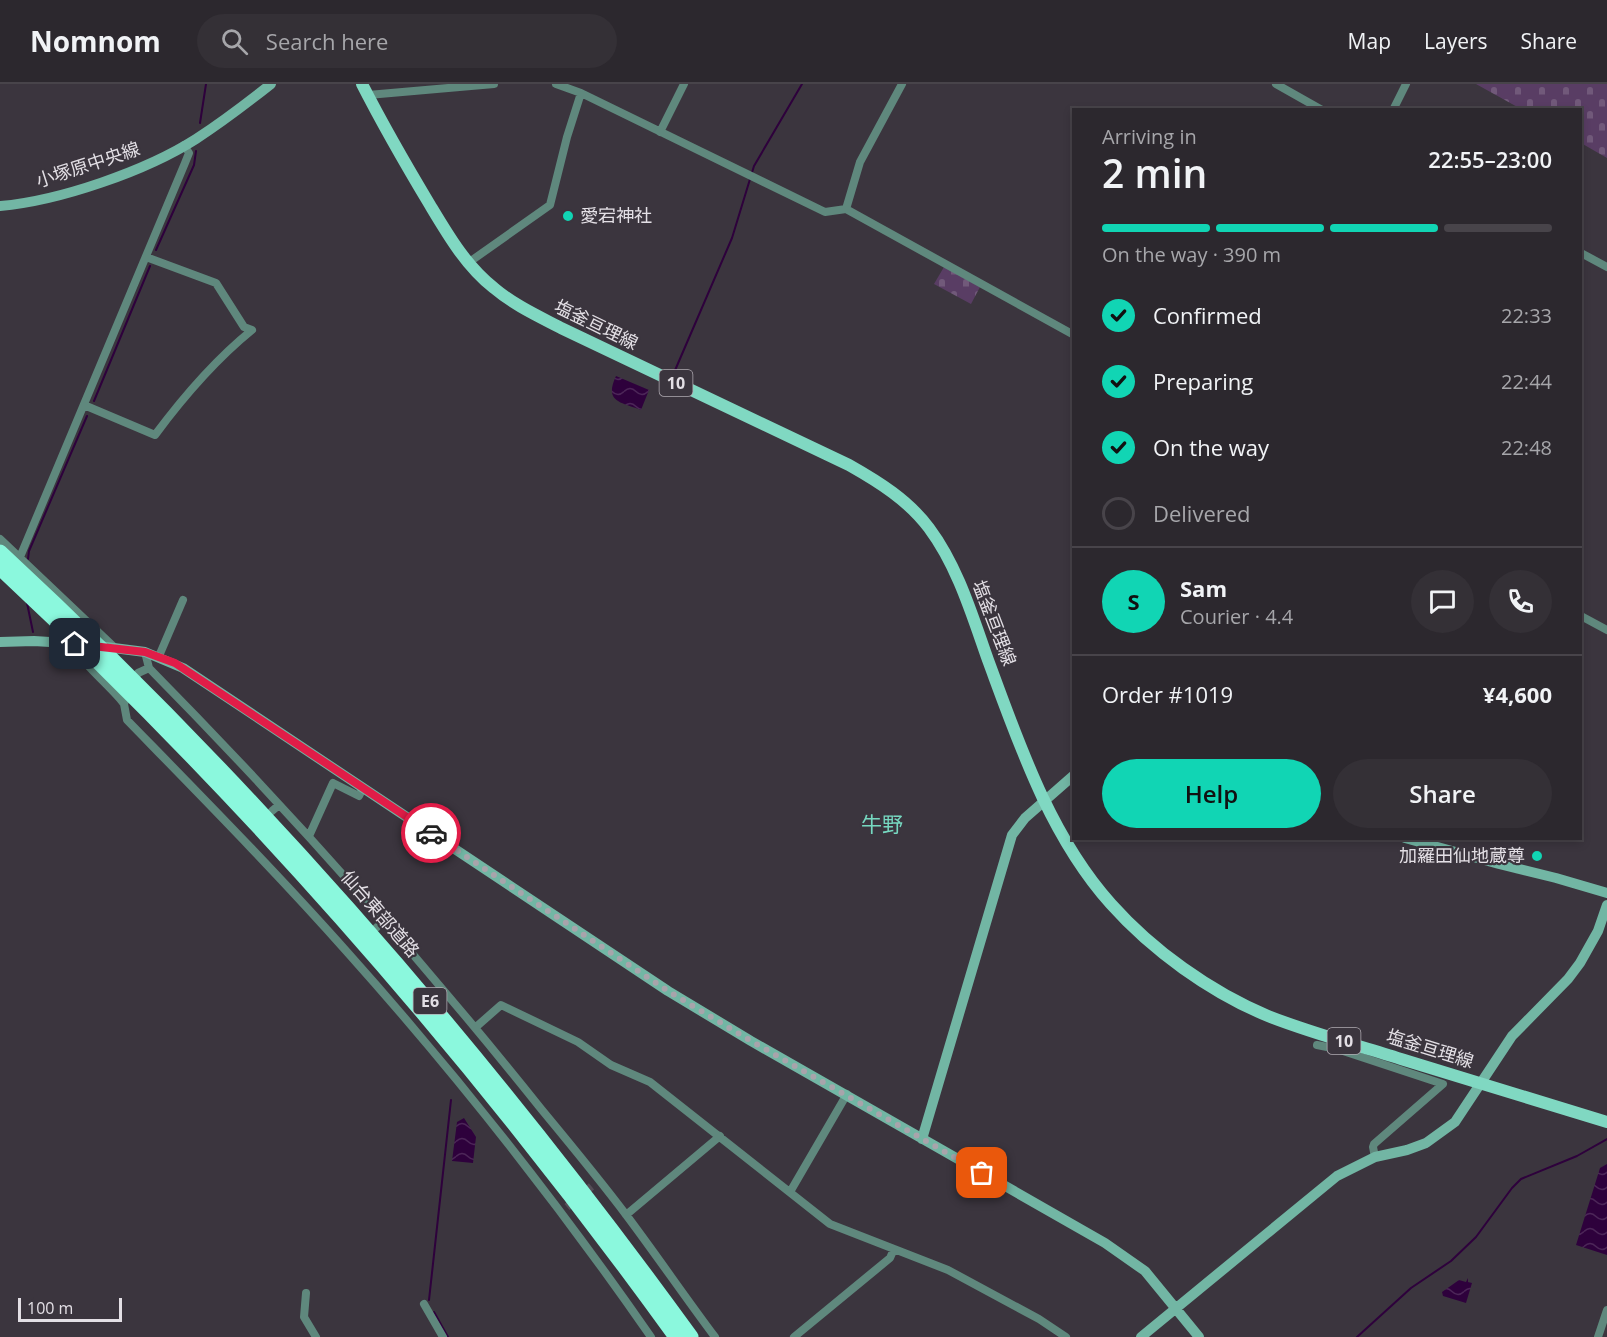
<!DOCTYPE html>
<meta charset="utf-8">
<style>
:root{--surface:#2c282e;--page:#343036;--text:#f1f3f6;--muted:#a6a6aa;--line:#48444a;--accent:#11d5b4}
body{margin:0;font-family:"Open Sans","Noto Sans JP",sans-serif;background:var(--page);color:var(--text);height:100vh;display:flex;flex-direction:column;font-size:22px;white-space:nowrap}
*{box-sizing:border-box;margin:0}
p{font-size:20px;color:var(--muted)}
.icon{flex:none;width:33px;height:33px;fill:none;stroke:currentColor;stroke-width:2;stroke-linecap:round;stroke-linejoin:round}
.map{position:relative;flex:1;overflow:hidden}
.drawer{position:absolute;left:1072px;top:24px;width:510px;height:732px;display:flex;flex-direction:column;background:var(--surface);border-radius:0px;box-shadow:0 3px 9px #0003,0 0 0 2px var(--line)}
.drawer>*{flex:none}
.scale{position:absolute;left:18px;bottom:15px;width:104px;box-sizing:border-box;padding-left:6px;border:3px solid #e3dfe5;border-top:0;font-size:16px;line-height:21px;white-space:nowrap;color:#e3dfe5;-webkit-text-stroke:4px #3b353e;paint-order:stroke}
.pin{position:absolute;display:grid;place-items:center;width:51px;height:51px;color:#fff;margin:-26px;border-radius:12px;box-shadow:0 3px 9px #0006}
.courier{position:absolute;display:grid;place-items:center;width:60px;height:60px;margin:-30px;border:4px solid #e11d48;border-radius:50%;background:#fff;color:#222;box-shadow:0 2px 8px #0007}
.head em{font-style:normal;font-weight:600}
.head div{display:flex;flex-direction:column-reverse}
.head{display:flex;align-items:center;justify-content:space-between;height:102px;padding:0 30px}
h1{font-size:39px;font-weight:600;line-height:45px}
.bar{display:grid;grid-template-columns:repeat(4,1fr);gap:9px 6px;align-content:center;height:72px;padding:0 30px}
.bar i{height:8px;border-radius:4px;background:var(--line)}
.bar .active{background:var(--accent)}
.bar p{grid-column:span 4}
.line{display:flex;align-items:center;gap:15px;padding:0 30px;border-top:2px solid var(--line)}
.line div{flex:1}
.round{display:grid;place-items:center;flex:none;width:63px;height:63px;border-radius:32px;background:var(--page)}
ol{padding:0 30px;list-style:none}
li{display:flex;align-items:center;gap:18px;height:66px}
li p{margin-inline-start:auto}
li .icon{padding:6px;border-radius:50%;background:var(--accent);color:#111;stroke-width:4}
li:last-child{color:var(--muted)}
li i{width:33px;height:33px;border:3px solid var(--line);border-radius:50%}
.action{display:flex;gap:12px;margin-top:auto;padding:12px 30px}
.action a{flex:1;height:69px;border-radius:36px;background:var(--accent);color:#111;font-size:24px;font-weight:600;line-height:69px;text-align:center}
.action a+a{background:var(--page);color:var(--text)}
header{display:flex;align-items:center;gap:36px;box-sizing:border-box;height:84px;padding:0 30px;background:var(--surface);border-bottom:2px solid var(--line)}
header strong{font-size:28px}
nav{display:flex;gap:33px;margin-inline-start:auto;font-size:21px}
.search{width:420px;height:54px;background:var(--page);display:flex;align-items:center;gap:15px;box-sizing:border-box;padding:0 21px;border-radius:33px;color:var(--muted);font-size:22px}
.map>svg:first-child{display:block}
.cemetery{fill:url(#cemetery-stones)}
.water{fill:url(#water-waves)}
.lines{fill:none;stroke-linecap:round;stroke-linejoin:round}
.stream{stroke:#2e013c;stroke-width:2}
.street-tunnel{stroke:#544e57;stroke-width:8;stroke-dasharray:8 4;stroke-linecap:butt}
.street{stroke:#5f887d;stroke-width:8}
.secondary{stroke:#72b6a4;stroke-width:10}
.primary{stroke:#80d8c2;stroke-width:12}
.highway{stroke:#8bf8dd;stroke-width:15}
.done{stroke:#a8a4ab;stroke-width:6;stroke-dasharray:0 10.8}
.route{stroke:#e11d48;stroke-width:8}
.poi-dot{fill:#11d5b4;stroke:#3b353e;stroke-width:2}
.labels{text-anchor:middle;stroke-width:4.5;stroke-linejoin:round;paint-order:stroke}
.shield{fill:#3b353e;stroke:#b1acb3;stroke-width:1.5}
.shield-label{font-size:16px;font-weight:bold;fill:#e3dfe5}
.street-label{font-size:18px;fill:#e3dfe5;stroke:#3b353e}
.poi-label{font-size:18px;fill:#e3dfe5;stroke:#3b353e;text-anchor:start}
.quarter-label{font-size:21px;fill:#76d8c0;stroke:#3b353e}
</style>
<header>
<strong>Nomnom</strong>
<div class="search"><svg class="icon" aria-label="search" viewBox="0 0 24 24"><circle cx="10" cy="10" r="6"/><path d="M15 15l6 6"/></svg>Search here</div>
<nav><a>Map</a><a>Layers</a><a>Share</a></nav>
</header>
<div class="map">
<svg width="1607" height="1253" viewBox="0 0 1607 1253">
<defs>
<pattern id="cemetery-stones" width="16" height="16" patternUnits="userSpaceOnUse" patternTransform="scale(1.5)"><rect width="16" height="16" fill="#593d64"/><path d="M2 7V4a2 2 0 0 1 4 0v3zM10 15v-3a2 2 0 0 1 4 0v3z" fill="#71597a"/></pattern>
<pattern id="water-waves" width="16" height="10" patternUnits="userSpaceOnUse" patternTransform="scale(1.5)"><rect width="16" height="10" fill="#2e013c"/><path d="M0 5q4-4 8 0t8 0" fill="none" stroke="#4c2658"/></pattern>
</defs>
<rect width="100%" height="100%" fill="#3b353e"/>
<!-- cemetery -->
<path class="cemetery" d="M 1476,0 L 1607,0 L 1607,74 L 1581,59 L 1581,26 L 1521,25 Z
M 944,183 L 980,203 L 971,220 L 934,200 Z"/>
<!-- water -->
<path class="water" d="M 616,292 L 649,306 L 641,326 C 620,318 604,318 616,292 Z
M 464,1034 L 476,1053 L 473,1079 L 452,1077 L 457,1038 Z
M 1607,1080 L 1607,1171 L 1576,1161 L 1600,1084 Z
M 1468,1194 L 1468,1198 L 1472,1199 L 1466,1219 L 1443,1212 L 1442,1208 L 1459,1196 L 1466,1198 Z"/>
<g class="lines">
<!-- stream -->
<path class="stream" d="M 200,39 L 206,0
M 156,166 L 194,81 L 196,67
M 673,291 L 732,154 L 754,82 L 802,0
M 94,317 L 150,182
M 28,475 L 29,467 L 87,332
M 27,519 L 33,548
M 429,1216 L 451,1016
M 434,1228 L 448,1253
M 1357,1253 L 1411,1204 L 1451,1177 L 1476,1153 L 1512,1104 L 1521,1095 L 1577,1072 L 1607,1055"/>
<!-- street-tunnel -->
<path class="street-tunnel" d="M 567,1123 L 592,1102"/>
<!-- street -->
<path class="street" d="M 556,0 L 581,9 L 825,128 L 846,125 L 1074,251
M 1276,0 L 1322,26
M 368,11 L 494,0
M 1393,26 L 1406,0
M 660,48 L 684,0
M 846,125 L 860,78 L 902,0
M 1581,169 L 1607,183
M 468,179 L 550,121 L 567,53 L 581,9
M 84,321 L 155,351 C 184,312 215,276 252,246 L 244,243 L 216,199 L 146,173
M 0,455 L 115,564
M 20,473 L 185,79 L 189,69 L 184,61
M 1581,532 L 1607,546
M 75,561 C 76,575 114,605 124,620
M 145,568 L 149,584 C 287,724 419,872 542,1026 C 571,1061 600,1096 627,1132 C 657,1172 685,1213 715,1253
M 159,572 L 183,516
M 133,598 L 138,589 L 149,584
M 128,609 L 124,620 L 127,636 C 202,713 277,789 348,869 C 457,991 558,1119 651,1253
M 272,727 L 279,721
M 309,752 L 333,699 L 359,712 L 363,704
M 376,844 L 384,836
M 476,943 L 501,921 L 578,958 L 611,981 L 650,998 L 830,1140 L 948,1186 L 1039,1235 L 1066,1253
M 1317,961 L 1337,965 L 1443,1000 L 1374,1060 L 1373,1063 L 1375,1073
M 790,1108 L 847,1010
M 626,1131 L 720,1052
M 306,1209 L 304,1233 L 316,1253
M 424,1220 L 443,1253
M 794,1253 L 890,1174 L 894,1165
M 1598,1253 L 1607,1226"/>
<!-- secondary -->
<path class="secondary" d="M 0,122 C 59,117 146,87 196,55 C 222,38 247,19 271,0
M 0,558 L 34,557 L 82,560
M 98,562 L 145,568 L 183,584 L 668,907 L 751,957 L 1105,1159 L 1145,1187 L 1199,1253
M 1405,754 L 1499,780 L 1556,794 L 1607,809
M 922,1055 L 1012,751 L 1025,734 L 1074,691
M 1141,1253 L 1337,1092 L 1375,1073 L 1407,1066 L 1426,1059 L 1455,1038 L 1512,952 L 1568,895 L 1580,879 L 1598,847 L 1607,821"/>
<!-- primary -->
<path class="primary" d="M 362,0 C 383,41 406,81 430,121 C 448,151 466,182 494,204 C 514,221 538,232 561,244 L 849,381 C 879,398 908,416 929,444 C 958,483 972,531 988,576 C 1019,660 1050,752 1111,820 C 1152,866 1210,908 1268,932 C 1311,949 1357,961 1401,975 C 1469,996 1538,1017 1607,1038"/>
<!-- highway -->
<path class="highway" d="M 0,468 C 257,706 486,970 691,1253
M 0,484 C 250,717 476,976 676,1253"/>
</g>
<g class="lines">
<!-- done -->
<path class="done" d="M 431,749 L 668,907 L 751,957 L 982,1089"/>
<!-- route -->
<path class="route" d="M 75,560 L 145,568 L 175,579 L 431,749"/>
</g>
<!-- markers -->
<g class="poi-dot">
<circle cx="568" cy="132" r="6"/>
<circle cx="1537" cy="772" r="6"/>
</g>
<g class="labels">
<!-- shield labels -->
<g class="shield">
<rect x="659.5" y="286" width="33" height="26" rx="4.5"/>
<rect x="413.5" y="904" width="33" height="26" rx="4.5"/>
<rect x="1327.5" y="944" width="33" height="26" rx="4.5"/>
</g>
<g class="shield-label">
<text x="676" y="305">10</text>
<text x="430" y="923">E6</text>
<text x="1344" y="963">10</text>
</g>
<!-- street labels -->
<g class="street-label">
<text transform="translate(88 81) rotate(-18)" y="6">小塚原中央線</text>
<text transform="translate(596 241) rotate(26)" y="6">塩釜亘理線</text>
<text transform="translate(994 539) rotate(69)" y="6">塩釜亘理線</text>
<text transform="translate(380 830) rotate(49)" y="6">仙台東部道路</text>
<text transform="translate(1430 965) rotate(17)" y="6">塩釜亘理線</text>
</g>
<!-- poi labels -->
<g class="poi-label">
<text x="580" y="138">愛宕神社</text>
<text x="1525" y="778" text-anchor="end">加羅田仙地蔵尊</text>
</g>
<!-- quarter labels -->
<g class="quarter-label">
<text x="882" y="748">牛野</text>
</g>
</g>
</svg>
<div class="scale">100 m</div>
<div class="pin" style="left:982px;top:1089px;background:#ea580c"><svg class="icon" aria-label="bag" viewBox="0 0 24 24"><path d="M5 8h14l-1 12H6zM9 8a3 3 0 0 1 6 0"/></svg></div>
<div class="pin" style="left:75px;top:560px;background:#1f2937"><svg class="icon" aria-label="home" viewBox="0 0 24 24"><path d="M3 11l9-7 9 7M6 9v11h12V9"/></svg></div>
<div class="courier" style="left:431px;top:749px"><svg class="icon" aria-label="car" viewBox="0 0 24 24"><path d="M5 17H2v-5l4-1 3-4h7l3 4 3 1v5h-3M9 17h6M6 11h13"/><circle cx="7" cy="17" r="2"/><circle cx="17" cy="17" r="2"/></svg></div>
<section class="drawer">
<div class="head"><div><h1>2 min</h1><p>Arriving in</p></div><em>22:55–23:00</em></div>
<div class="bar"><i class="active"></i><i class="active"></i><i class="active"></i><i></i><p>On the way · 390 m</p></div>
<ol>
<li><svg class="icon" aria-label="check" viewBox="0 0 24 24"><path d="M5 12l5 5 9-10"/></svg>Confirmed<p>22:33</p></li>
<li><svg class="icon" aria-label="check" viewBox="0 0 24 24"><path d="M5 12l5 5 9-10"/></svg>Preparing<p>22:44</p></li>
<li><svg class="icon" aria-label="check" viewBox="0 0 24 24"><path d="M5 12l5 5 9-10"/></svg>On the way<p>22:48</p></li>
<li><i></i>Delivered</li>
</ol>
<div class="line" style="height:108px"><b class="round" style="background:var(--accent);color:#111">S</b><div><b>Sam</b><p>Courier · 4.4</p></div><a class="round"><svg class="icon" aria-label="chat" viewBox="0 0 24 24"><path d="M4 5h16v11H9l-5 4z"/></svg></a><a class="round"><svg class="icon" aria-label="phone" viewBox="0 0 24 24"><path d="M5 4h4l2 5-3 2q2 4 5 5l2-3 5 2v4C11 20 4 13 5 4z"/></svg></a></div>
<div class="line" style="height:78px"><div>Order #1019</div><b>¥4,600</b></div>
<div class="action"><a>Help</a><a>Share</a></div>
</section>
</div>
